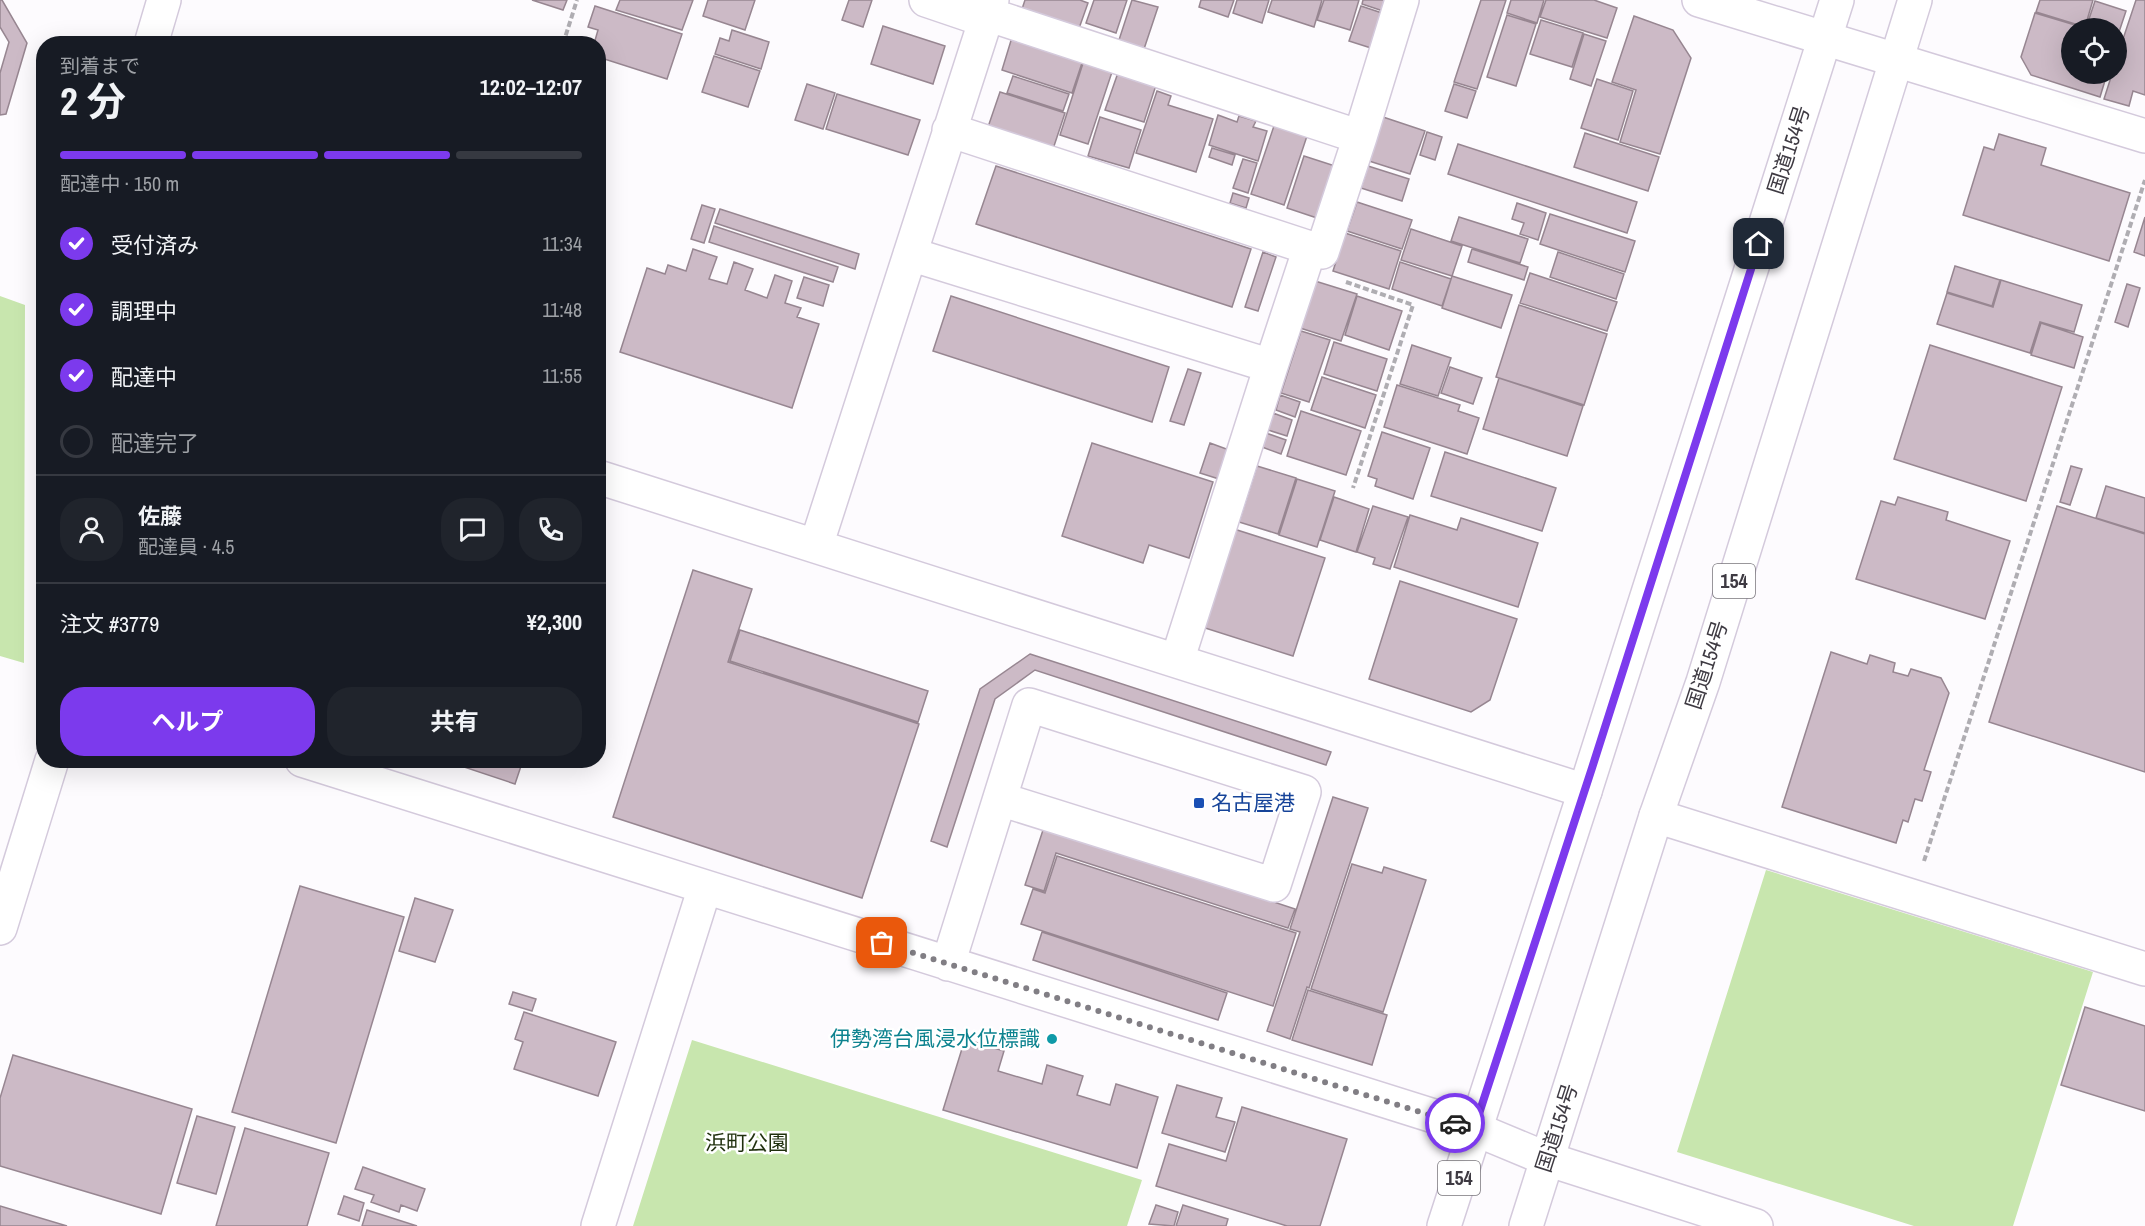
<!DOCTYPE html>
<html lang="ja">
<meta charset="utf-8">
<style>
:root{--surface:#171b24;--page:#20242c;--text:#f1f3f6;--muted:#9ea1a6;--line:#363941;--accent:#7c3aed}
body{margin:0;font-family:"Archivo Narrow","Noto Sans JP",sans-serif;background:var(--page);color:var(--text);height:100vh;display:flex;flex-direction:column;font-size:22px;white-space:nowrap}
*{box-sizing:border-box;margin:0}
p{font-size:20px;color:var(--muted)}
.icon{flex:none;width:33px;height:33px;fill:none;stroke:currentColor;stroke-width:2;stroke-linecap:round;stroke-linejoin:round}
.map{position:relative;flex:1;overflow:hidden}
.side{position:absolute;left:36px;top:36px;width:570px;height:732px;display:flex;flex-direction:column;background:var(--surface);border-radius:24px;box-shadow:0 6px 24px #0002}
.side>*{flex:none}
.fabs{position:absolute;left:2061px;top:18px;display:grid;gap:12px}
.fabs a{display:grid;place-items:center;width:66px;height:66px;border-radius:50%;background:var(--surface);box-shadow:0 6px 24px #0002;font-size:30px}
.pin{position:absolute;display:grid;place-items:center;width:51px;height:51px;color:#fff;margin:-26px;border-radius:12px;box-shadow:0 3px 9px #0006}
.courier{position:absolute;display:grid;place-items:center;width:60px;height:60px;margin:-30px;border:4px solid #7c3aed;border-radius:50%;background:#fff;color:#222;box-shadow:0 2px 8px #0007}
.summary em{font-style:normal;font-weight:700}
.summary div{display:flex;flex-direction:column-reverse}
.summary{display:flex;align-items:center;justify-content:space-between;height:102px;padding:0 24px}
h1{font-size:39px;font-weight:700;line-height:45px}
.bar{display:grid;grid-template-columns:repeat(4,1fr);gap:9px 6px;align-content:center;height:72px;padding:0 24px}
.bar i{height:8px;border-radius:4px;background:var(--line)}
.bar .selected{background:var(--accent)}
.bar p{grid-column:span 4}
.line{display:flex;align-items:center;gap:15px;padding:0 24px;border-top:2px solid var(--line)}
.line div{flex:1}
.round{display:grid;place-items:center;flex:none;width:63px;height:63px;border-radius:24px;background:var(--page)}
ol{padding:0 24px;list-style:none}
li{display:flex;align-items:center;gap:18px;height:66px}
li p{margin-inline-start:auto}
li .icon{padding:6px;border-radius:50%;background:var(--accent);color:#fff;stroke-width:4}
li:last-child{color:var(--muted)}
li i{width:33px;height:33px;border:3px solid var(--line);border-radius:50%}
.button{display:flex;gap:12px;margin-top:auto;padding:12px 24px}
.button a{flex:1;height:69px;border-radius:24px;background:var(--accent);color:#fff;font-size:24px;font-weight:700;line-height:69px;text-align:center}
.button a+a{background:var(--page);color:var(--text)}
.map>svg:first-child{display:block}
.green{fill:#c8e6ae}
.building{fill:#ccbac6;stroke:#978691;stroke-width:1.5}
.lines{fill:none;stroke-linecap:round;stroke-linejoin:round}
.minor-casing{stroke:#d4cadc;stroke-width:36}
.highway-casing{stroke:#d4cadc;stroke-width:36}
.path{stroke:#afadb2;stroke-width:4;stroke-dasharray:6 3;stroke-linecap:butt}
.minor{stroke:#fff;stroke-width:33}
.highway{stroke:#fff;stroke-width:33}
.done{stroke:#817e84;stroke-width:6;stroke-dasharray:0 10.8}
.route{stroke:#7c3aed;stroke-width:8}
.transit-dot{fill:#1a4fb4;stroke:#fff;stroke-width:2}
.culture-dot{fill:#0f9aa8;stroke:#fff;stroke-width:2}
.labels{text-anchor:middle;stroke-width:5;stroke-linejoin:round;paint-order:stroke}
.shield{fill:#fff;stroke:#78757b;stroke-width:1.5}
.shield-label{font-size:20px;font-weight:bold;fill:#3e3a42}
.street-label{font-size:21px;fill:#3e3a42;stroke:#fff}
.transit-label{font-size:21px;fill:#164399;stroke:#fff;text-anchor:start}
.culture-label{font-size:21px;fill:#0d838f;stroke:#fff;text-anchor:end}
.park-label{font-size:21px;fill:#1f2f0d;stroke:#fff}
</style>
<div class="map">
<svg width="2145" height="1226" viewBox="0 0 2145 1226">
<rect width="100%" height="100%" fill="#fdfbfe"/>
<!-- green -->
<path class="green" d="M 0,296 L 25,305 L 24,663 L 0,656 Z
M 1766,870 L 2093,972 L 2013,1226 L 1914,1226 L 1677,1152 Z
M 692,1040 L 1142,1180 L 1127,1226 L 633,1226 Z"/>
<!-- building -->
<path class="building" d="M 0,0 L 2,0 L 27,43 L 6,114 L 0,115 L 0,73 L 9,42 L 0,27 Z
M 532,0 L 567,0 L 563,10 Z
M 620,0 L 693,0 L 682,30 L 616,10 Z
M 708,0 L 755,0 L 745,30 L 703,16 Z
M 849,0 L 872,0 L 863,27 L 842,20 Z
M 1025,0 L 1080,0 L 1088,3 L 1077,34 L 1020,15 Z
M 1094,0 L 1127,0 L 1116,33 L 1086,23 Z
M 1132,0 L 1158,7 L 1143,52 L 1118,43 Z
M 1201,0 L 1234,0 L 1228,17 L 1199,7 Z
M 1237,0 L 1269,0 L 1262,23 L 1233,13 Z
M 1272,0 L 1322,0 L 1314,27 L 1268,12 Z
M 1324,0 L 1359,0 L 1350,30 L 1317,20 Z
M 1363,0 L 1387,0 L 1383,11 L 1362,4 Z
M 1481,0 L 1506,0 L 1477,89 L 1454,82 Z
M 1511,0 L 1544,0 L 1537,23 L 1507,13 Z
M 1546,0 L 1594,0 L 1617,8 L 1607,38 L 1540,17 Z
M 2040,0 L 2093,0 L 2085,27 L 2036,12 Z
M 2136,0 L 2145,0 L 2145,95 L 2133,91 L 2129,106 L 2104,99 L 2112,74 L 2116,74 L 2116,60 Z
M 2095,1 L 2126,11 L 2117,38 L 2116,28 L 2086,28 Z
M 595,6 L 682,34 L 667,79 L 598,57 L 598,44 L 594,44 L 598,30 L 588,27 Z
M 1361,6 L 1382,13 L 1371,48 L 1349,41 Z
M 2035,13 L 2085,28 L 2072,28 L 2072,74 L 2107,74 L 2100,97 L 2031,75 L 2021,57 Z
M 1507,15 L 1536,24 L 1516,86 L 1487,77 Z
M 1634,16 L 1673,30 L 1691,58 L 1660,154 L 1620,142 L 1636,90 L 1612,82 Z
M 1541,20 L 1583,33 L 1572,67 L 1530,54 Z
M 883,26 L 945,46 L 933,84 L 871,64 Z
M 732,30 L 769,42 L 761,69 L 715,54 L 720,38 L 729,41 Z
M 1013,34 L 1084,57 L 1072,93 L 1002,70 Z
M 1584,34 L 1606,41 L 1591,86 L 1570,79 Z
M 714,56 L 760,71 L 748,107 L 702,92 Z
M 1085,57 L 1114,66 L 1088,144 L 1060,135 Z
M 1120,67 L 1158,79 L 1144,122 L 1105,110 Z
M 1013,76 L 1069,94 L 1063,111 L 1007,93 Z
M 1597,79 L 1633,91 L 1618,140 L 1581,128 Z
M 807,84 L 835,93 L 823,129 L 795,120 Z
M 1454,84 L 1476,91 L 1467,118 L 1445,111 Z
M 1157,91 L 1171,96 L 1168,105 L 1213,119 L 1196,172 L 1136,153 Z
M 1000,92 L 1065,113 L 1053,149 L 988,127 Z
M 837,94 L 920,120 L 908,155 L 826,129 Z
M 1218,115 L 1237,122 L 1239,116 L 1256,121 L 1253,127 L 1267,131 L 1258,161 L 1209,145 Z
M 1100,117 L 1141,130 L 1129,168 L 1088,156 Z
M 1383,117 L 1425,131 L 1410,174 L 1369,161 Z
M 1276,120 L 1309,130 L 1284,205 L 1251,194 Z
M 1427,132 L 1442,137 L 1435,160 L 1420,155 Z
M 1585,133 L 1659,157 L 1648,191 L 1574,167 Z
M 1999,134 L 2046,148 L 2041,165 L 2130,193 L 2109,261 L 1963,215 L 1984,147 L 1994,150 Z
M 1458,144 L 1637,202 L 1627,233 L 1448,174 Z
M 1212,148 L 1235,155 L 1232,165 L 1209,157 Z
M 1304,156 L 1338,167 L 1320,219 L 1287,208 Z
M 1243,159 L 1257,163 L 1248,193 L 1233,188 Z
M 996,166 L 1251,249 L 1232,307 L 976,224 Z
M 1368,166 L 1409,179 L 1402,201 L 1361,188 Z
M 1233,193 L 1249,198 L 1246,208 L 1230,203 Z
M 1357,202 L 1412,220 L 1402,249 L 1347,231 Z
M 1517,203 L 1546,213 L 1538,240 L 1520,234 L 1524,223 L 1512,219 Z
M 702,205 L 715,209 L 704,243 L 691,239 Z
M 720,209 L 859,254 L 855,269 L 715,223 Z
M 1550,214 L 1635,241 L 1625,272 L 1540,244 Z
M 1459,217 L 1528,239 L 1520,263 L 1451,241 Z
M 2145,217 L 2145,256 L 2134,252 Z
M 714,226 L 838,267 L 833,282 L 709,242 Z
M 1411,229 L 1462,246 L 1452,276 L 1401,260 Z
M 1345,233 L 1401,251 L 1389,289 L 1333,271 Z
M 693,249 L 717,257 L 709,279 L 727,284 L 734,262 L 753,269 L 745,290 L 767,298 L 775,275 L 792,281 L 785,303 L 801,308 L 797,317 L 819,324 L 792,408 L 620,352 L 647,268 L 665,274 L 668,265 L 686,271 Z
M 1472,249 L 1528,267 L 1524,280 L 1468,262 Z
M 1263,252 L 1276,257 L 1258,311 L 1245,307 Z
M 1558,252 L 1624,274 L 1616,299 L 1550,277 Z
M 1400,262 L 1451,279 L 1442,306 L 1392,289 Z
M 1955,266 L 2000,280 L 1992,306 L 1947,292 Z
M 1530,273 L 1617,302 L 1607,331 L 1520,303 Z
M 1452,276 L 1512,295 L 1501,328 L 1442,308 Z
M 804,277 L 829,285 L 823,306 L 797,298 Z
M 2001,280 L 2082,305 L 2074,332 L 2040,322 L 2030,353 L 1937,324 L 1947,293 L 1993,307 Z
M 1315,281 L 1357,294 L 1341,341 L 1300,328 Z
M 2127,284 L 2140,288 L 2128,327 L 2115,322 Z
M 951,296 L 1169,367 L 1152,422 L 933,351 Z
M 1357,296 L 1402,311 L 1389,350 L 1345,335 Z
M 1519,305 L 1607,334 L 1584,405 L 1496,377 Z
M 2041,323 L 2083,337 L 2074,368 L 2031,355 Z
M 1301,331 L 1330,340 L 1309,402 L 1281,393 Z
M 1334,342 L 1387,359 L 1377,391 L 1324,374 Z
M 1412,345 L 1451,358 L 1438,396 L 1400,384 Z
M 1930,345 L 2062,387 L 2026,501 L 1894,459 Z
M 1450,367 L 1482,378 L 1473,404 L 1441,393 Z
M 1188,369 L 1201,373 L 1184,425 L 1170,421 Z
M 1322,377 L 1376,395 L 1365,428 L 1311,410 Z
M 1499,378 L 1583,406 L 1567,456 L 1483,429 Z
M 1397,385 L 1460,405 L 1458,411 L 1479,418 L 1467,454 L 1384,427 Z
M 1280,395 L 1300,402 L 1295,417 L 1276,410 Z
M 1301,411 L 1361,431 L 1346,475 L 1287,456 Z
M 1273,413 L 1292,420 L 1287,436 L 1268,430 Z
M 1382,432 L 1430,448 L 1413,499 L 1375,486 L 1377,479 L 1368,476 Z
M 1266,433 L 1286,440 L 1281,454 L 1262,447 Z
M 1092,443 L 1213,482 L 1189,558 L 1149,545 L 1143,563 L 1062,536 Z
M 1210,443 L 1229,450 L 1219,479 L 1200,473 Z
M 1445,452 L 1556,488 L 1542,531 L 1431,496 Z
M 1257,466 L 1296,478 L 1278,534 L 1239,522 Z
M 2071,466 L 2082,469 L 2070,505 L 2060,502 Z
M 1297,479 L 1335,491 L 1317,547 L 1279,535 Z
M 2106,486 L 2145,498 L 2145,533 L 2096,518 Z
M 1334,497 L 1369,509 L 1356,552 L 1320,540 Z
M 1898,497 L 1948,512 L 1946,520 L 2010,541 L 1985,619 L 1856,579 L 1881,501 L 1895,505 Z
M 1373,506 L 1408,517 L 1390,569 L 1373,564 L 1375,558 L 1357,552 Z
M 2057,506 L 2145,534 L 2145,772 L 1989,722 Z
M 1410,515 L 1457,530 L 1461,518 L 1538,543 L 1518,607 L 1394,567 Z
M 1234,529 L 1325,558 L 1293,656 L 1202,627 Z
M 693,570 L 752,589 L 728,662 L 919,724 L 862,898 L 613,817 Z
M 1400,581 L 1517,619 L 1490,700 L 1471,712 L 1369,679 Z
M 740,630 L 928,691 L 918,722 L 730,661 Z
M 1831,652 L 1867,664 L 1870,655 L 1895,663 L 1893,672 L 1908,676 L 1911,669 L 1941,678 L 1949,693 L 1924,770 L 1931,772 L 1922,801 L 1915,799 L 1908,822 L 1903,820 L 1896,843 L 1782,807 Z
M 1030,654 L 1331,752 L 1326,765 L 1035,670 L 995,699 L 947,847 L 931,841 L 980,689 Z
M 449,760 L 523,760 L 515,784 L 449,762 Z
M 1333,797 L 1368,808 L 1309,988 L 1307,987 L 1290,1039 L 1267,1031 L 1300,932 L 1290,929 Z
M 1044,827 L 1295,909 L 1288,928 L 1056,853 L 1044,891 L 1025,885 Z
M 1057,856 L 1296,933 L 1273,1006 L 1021,924 L 1033,889 L 1045,893 Z
M 1352,864 L 1382,873 L 1384,867 L 1426,880 L 1383,1012 L 1311,989 Z
M 300,886 L 404,917 L 336,1143 L 232,1112 Z
M 415,898 L 453,910 L 435,962 L 399,951 Z
M 1042,932 L 1227,993 L 1218,1020 L 1033,960 Z
M 1308,990 L 1387,1015 L 1372,1065 L 1292,1040 Z
M 513,992 L 536,999 L 532,1011 L 509,1004 Z
M 2085,1007 L 2145,1026 L 2145,1111 L 2061,1085 Z
M 524,1012 L 616,1042 L 598,1096 L 514,1069 L 523,1042 L 515,1039 Z
M 965,1039 L 1004,1051 L 998,1071 L 1042,1084 L 1047,1065 L 1083,1076 L 1077,1095 L 1110,1105 L 1116,1084 L 1158,1097 L 1137,1168 L 943,1110 Z
M 13,1055 L 192,1109 L 161,1214 L 0,1166 L 0,1098 Z
M 1177,1085 L 1222,1098 L 1216,1117 L 1235,1122 L 1225,1152 L 1162,1133 Z
M 1242,1107 L 1347,1139 L 1320,1226 L 1287,1226 L 1156,1186 L 1169,1144 L 1226,1161 Z
M 197,1116 L 235,1127 L 216,1194 L 177,1183 Z
M 245,1128 L 329,1153 L 307,1226 L 216,1226 Z
M 363,1167 L 425,1189 L 417,1211 L 401,1205 L 399,1212 L 371,1202 L 374,1195 L 355,1189 Z
M 344,1196 L 364,1203 L 359,1221 L 338,1214 Z
M 1156,1205 L 1178,1212 L 1174,1226 L 1149,1224 Z
M 1183,1205 L 1228,1219 L 1226,1226 L 1176,1226 Z
M 0,1206 L 67,1226 L 0,1226 Z
M 367,1210 L 417,1226 L 362,1226 Z"/>
<g class="lines">
<defs>
<path id="minor" d="M 926,0 L 985,20
M 1699,0 L 2145,136
M 987,14 L 1360,137
M 151,44 L 164,0
M 949,130 L 1310,248
M 910,254 L 1271,366
M 598,477 L 1585,791
M 816,546 L 992,0
M 1177,661 L 1271,366 L 1310,248 L 1322,252 L 1360,137 L 1402,0
M 302,760 L 1475,1129 L 1547,1159 L 1756,1226
M 1656,816 L 2145,969
M 0,928 L 52,760
M 948,964 L 1029,705 L 1304,792 L 1274,885 L 1000,799
M 598,1226 L 705,887"/>
<path id="highway" d="M 1444,1226 L 1585,791 L 1837,0
M 1526,1226 L 1656,816 L 1703,682 L 1915,0"/>
</defs>
<!-- minor casing -->
<use href="#minor" class="minor-casing"/>
<!-- highway casing -->
<use href="#highway" class="highway-casing"/>
<!-- path -->
<path class="path" d="M 563,44 L 577,0
M 1346,282 L 1413,305 L 1353,488
M 1924,861 L 2145,180"/>
<!-- minor -->
<use href="#minor" class="minor"/>
<!-- highway -->
<use href="#highway" class="highway"/>
</g>
<g class="lines">
<!-- done -->
<path class="done" d="M 882,943 L 1455,1123"/>
<!-- route -->
<path class="route" d="M 1455,1123 L 1474,1129 L 1592,768 L 1759,244"/>
</g>
<!-- markers -->
<rect class="transit-dot" x="1193" y="797" width="12" height="12" rx="3"/>
<circle class="culture-dot" cx="1052" cy="1039" r="6"/>
<g class="labels">
<!-- shield labels -->
<g class="shield">
<rect x="1713" y="564" width="42" height="34" rx="4.5"/>
<rect x="1438" y="1161" width="42" height="34" rx="4.5"/>
</g>
<g class="shield-label">
<text x="1734" y="588">154</text>
<text x="1459" y="1185">154</text>
</g>
<!-- street labels -->
<g class="street-label">
<text transform="translate(1789 150) rotate(-72)" y="7">国道154号</text>
<text transform="translate(1707 665) rotate(-72)" y="7">国道154号</text>
<text transform="translate(1557 1128) rotate(-72)" y="7">国道154号</text>
</g>
<!-- transit labels -->
<g class="transit-label">
<text x="1211" y="810">名古屋港</text>
</g>
<!-- culture labels -->
<g class="culture-label">
<text x="1040" y="1046">伊勢湾台風浸水位標識</text>
</g>
<!-- park labels -->
<g class="park-label">
<text x="747" y="1150">浜町公園</text>
</g>
</g>
</svg>
<div class="fabs">
<a><svg class="icon" aria-label="locate" viewBox="0 0 24 24"><circle cx="12" cy="12" r="6"/><path d="M12 2v4M12 18v4M2 12h4M18 12h4"/></svg></a>
</div>
<div class="pin" style="left:882px;top:943px;background:#ea580c"><svg class="icon" aria-label="bag" viewBox="0 0 24 24"><path d="M5 8h14l-1 12H6zM9 8a3 3 0 0 1 6 0"/></svg></div>
<div class="pin" style="left:1759px;top:244px;background:#1f2937"><svg class="icon" aria-label="home" viewBox="0 0 24 24"><path d="M3 11l9-7 9 7M6 9v11h12V9"/></svg></div>
<div class="courier" style="left:1455px;top:1123px"><svg class="icon" aria-label="car" viewBox="0 0 24 24"><path d="M5 17H2v-5l4-1 3-4h7l3 4 3 1v5h-3M9 17h6M6 11h13"/><circle cx="7" cy="17" r="2"/><circle cx="17" cy="17" r="2"/></svg></div>
<section class="side">
<div class="summary"><div><h1>2 分</h1><p>到着まで</p></div><em>12:02–12:07</em></div>
<div class="bar"><i class="selected"></i><i class="selected"></i><i class="selected"></i><i></i><p>配達中 · 150 m</p></div>
<ol>
<li><svg class="icon" aria-label="check" viewBox="0 0 24 24"><path d="M5 12l5 5 9-10"/></svg>受付済み<p>11:34</p></li>
<li><svg class="icon" aria-label="check" viewBox="0 0 24 24"><path d="M5 12l5 5 9-10"/></svg>調理中<p>11:48</p></li>
<li><svg class="icon" aria-label="check" viewBox="0 0 24 24"><path d="M5 12l5 5 9-10"/></svg>配達中<p>11:55</p></li>
<li><i></i>配達完了</li>
</ol>
<div class="line" style="height:108px"><a class="round"><svg class="icon" aria-label="person" viewBox="0 0 24 24"><circle cx="12" cy="8" r="4"/><path d="M4 21q1-7 8-7t8 7"/></svg></a><div><b>佐藤</b><p>配達員 · 4.5</p></div><a class="round"><svg class="icon" aria-label="chat" viewBox="0 0 24 24"><path d="M4 5h16v11H9l-5 4z"/></svg></a><a class="round"><svg class="icon" aria-label="phone" viewBox="0 0 24 24"><path d="M5 4h4l2 5-3 2q2 4 5 5l2-3 5 2v4C11 20 4 13 5 4z"/></svg></a></div>
<div class="line" style="height:78px"><div>注文 #3779</div><b>¥2,300</b></div>
<div class="button"><a>ヘルプ</a><a>共有</a></div>
</section>
</div>
